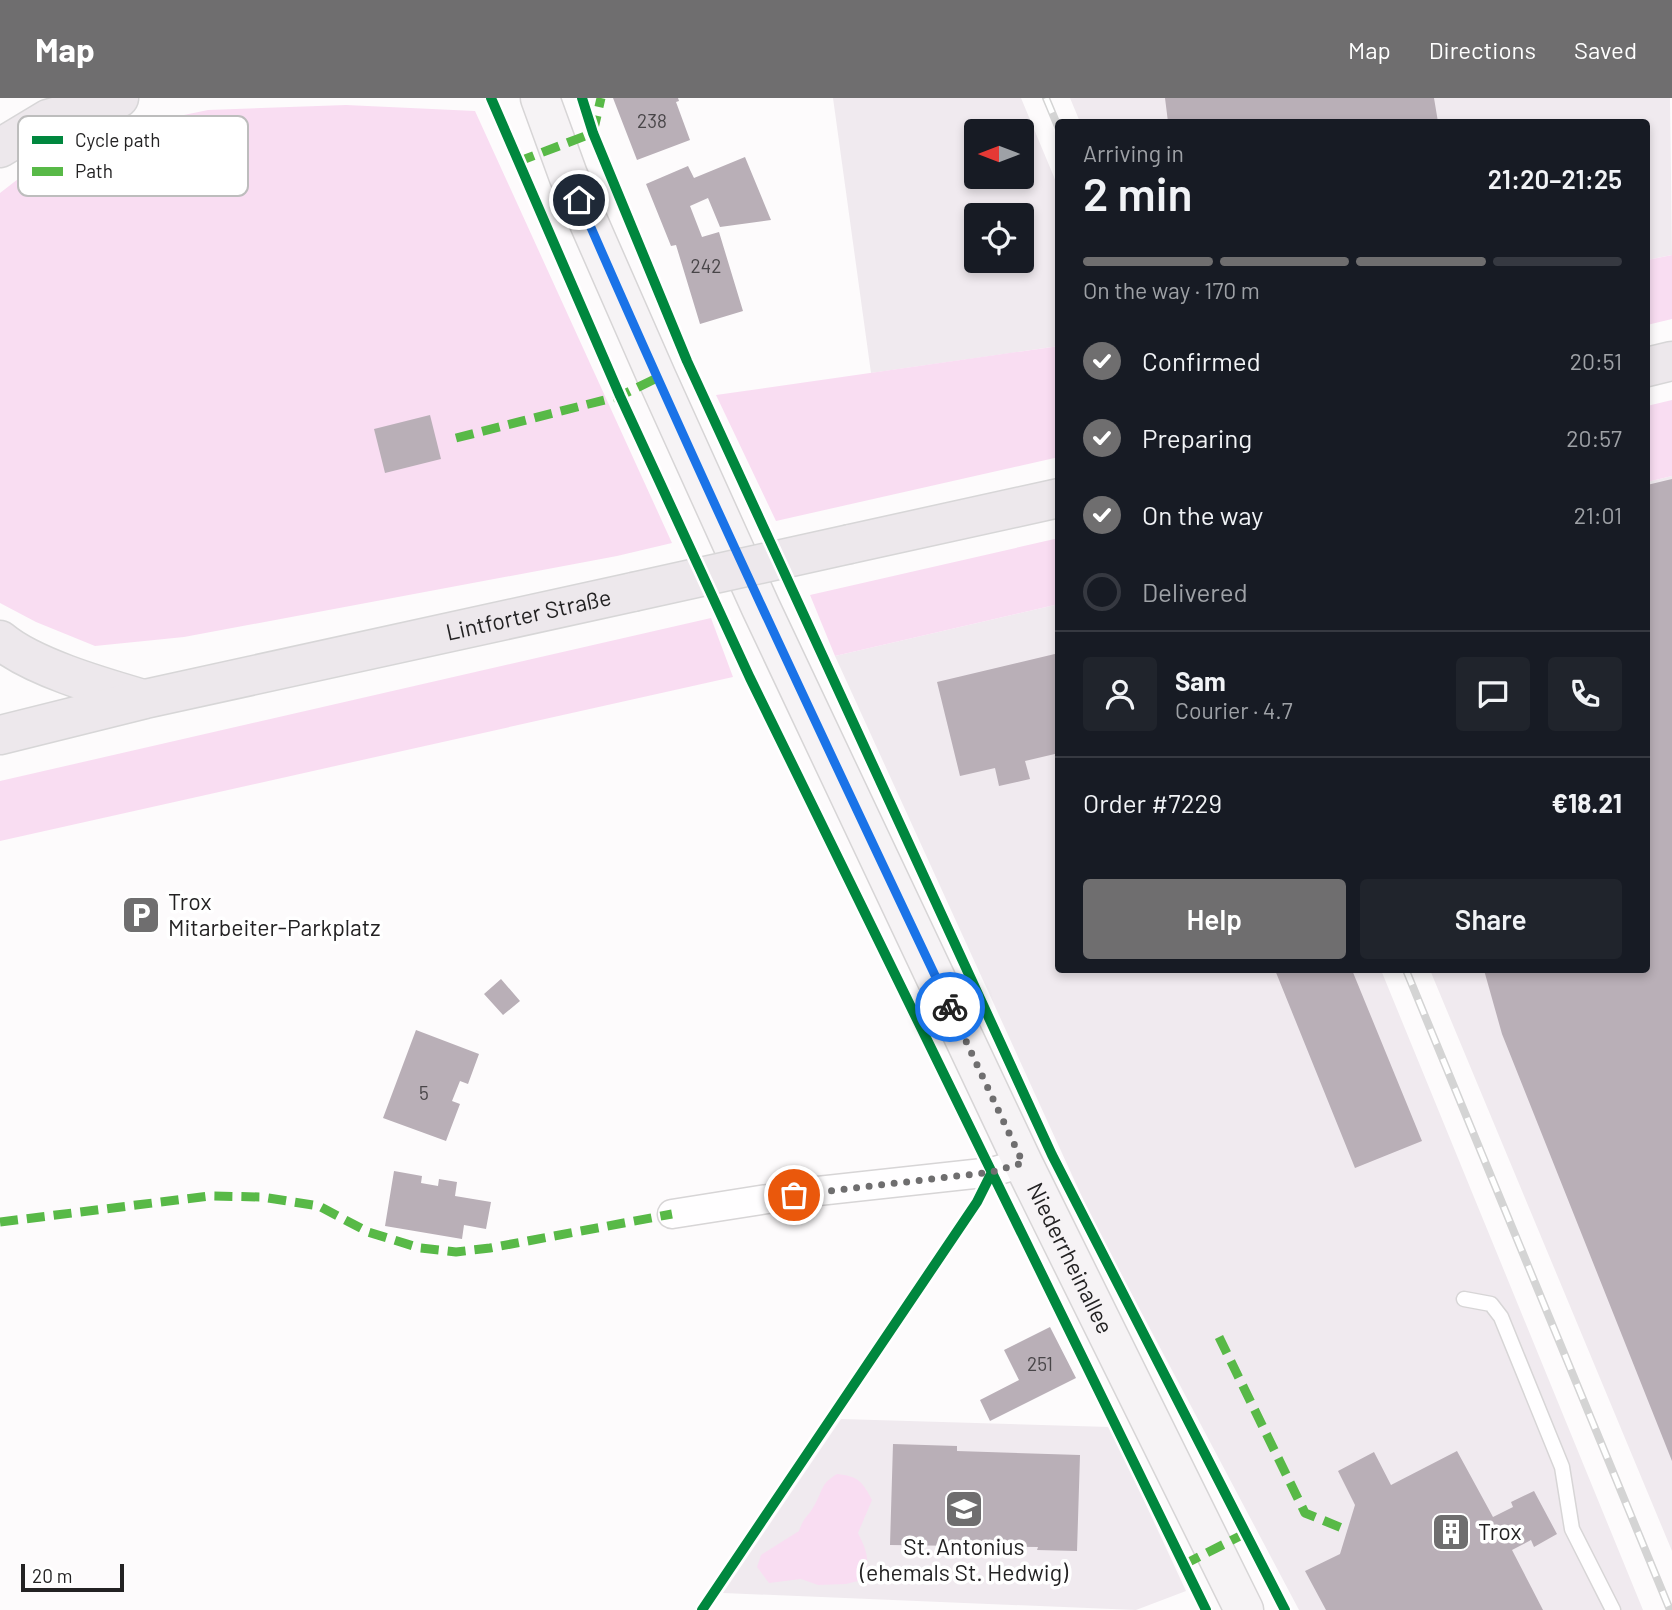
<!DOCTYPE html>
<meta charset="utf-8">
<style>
:root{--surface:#171b24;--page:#20242c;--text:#f1f3f6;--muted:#9ea1a6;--line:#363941;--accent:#6f6e6f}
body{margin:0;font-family:Barlow,sans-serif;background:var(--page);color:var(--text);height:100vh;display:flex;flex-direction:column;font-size:26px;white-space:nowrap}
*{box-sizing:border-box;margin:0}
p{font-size:23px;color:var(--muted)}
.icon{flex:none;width:38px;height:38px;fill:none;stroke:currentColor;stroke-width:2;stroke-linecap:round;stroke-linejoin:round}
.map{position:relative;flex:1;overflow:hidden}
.sheet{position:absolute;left:1055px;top:21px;width:595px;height:854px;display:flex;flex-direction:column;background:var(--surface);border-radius:7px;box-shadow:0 4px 10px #0003}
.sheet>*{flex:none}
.needle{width:46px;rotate:270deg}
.tools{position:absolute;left:964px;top:21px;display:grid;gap:14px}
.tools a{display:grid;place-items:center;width:70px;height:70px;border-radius:7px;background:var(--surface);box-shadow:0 4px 10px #0003;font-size:35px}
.scale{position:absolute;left:21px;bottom:18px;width:103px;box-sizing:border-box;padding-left:7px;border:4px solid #232223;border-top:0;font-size:19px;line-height:24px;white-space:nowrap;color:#232223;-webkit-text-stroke:5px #fff;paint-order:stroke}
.pin{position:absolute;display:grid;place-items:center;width:60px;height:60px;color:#fff;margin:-30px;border:4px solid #fff;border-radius:50%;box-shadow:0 2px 7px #0007}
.courier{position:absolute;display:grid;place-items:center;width:70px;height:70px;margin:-35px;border:5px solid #1a73e8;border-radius:50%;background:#fff;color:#222;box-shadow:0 2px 9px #0007}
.head em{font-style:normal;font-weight:600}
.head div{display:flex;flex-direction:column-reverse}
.head{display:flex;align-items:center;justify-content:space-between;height:119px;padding:0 28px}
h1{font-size:46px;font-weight:600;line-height:52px}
.bar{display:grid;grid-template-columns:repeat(4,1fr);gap:10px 7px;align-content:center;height:84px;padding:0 28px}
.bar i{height:9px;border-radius:5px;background:var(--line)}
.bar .on{background:var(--accent)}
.bar p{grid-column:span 4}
.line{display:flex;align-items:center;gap:18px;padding:0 28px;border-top:2px solid var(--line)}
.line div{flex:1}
.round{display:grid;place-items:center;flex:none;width:74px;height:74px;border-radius:7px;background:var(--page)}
ol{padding:0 28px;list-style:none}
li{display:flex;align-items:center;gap:21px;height:77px}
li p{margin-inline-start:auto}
li .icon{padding:7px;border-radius:50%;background:var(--accent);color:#fff;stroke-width:4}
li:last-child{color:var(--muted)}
li i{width:38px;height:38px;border:4px solid var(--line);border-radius:50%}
.action{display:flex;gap:14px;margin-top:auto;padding:14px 28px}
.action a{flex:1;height:80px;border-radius:7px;background:var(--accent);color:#fff;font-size:28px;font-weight:600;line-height:80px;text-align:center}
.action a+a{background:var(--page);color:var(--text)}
header{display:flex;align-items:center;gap:42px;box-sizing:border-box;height:98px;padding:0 35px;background:var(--accent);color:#fff}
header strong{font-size:33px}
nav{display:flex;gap:38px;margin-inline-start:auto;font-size:24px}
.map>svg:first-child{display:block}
.built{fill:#f0eaef;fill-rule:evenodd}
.green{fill:#f9ddf2}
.building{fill:#b9afb7}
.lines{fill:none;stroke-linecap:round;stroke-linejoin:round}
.lane-casing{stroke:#d7d5d6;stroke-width:17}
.street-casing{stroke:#d7d5d6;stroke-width:31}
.secondary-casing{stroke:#d7d5d6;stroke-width:41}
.primary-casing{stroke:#d7d6d7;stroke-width:41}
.lane{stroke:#fffeff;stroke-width:14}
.street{stroke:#fffeff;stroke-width:28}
.secondary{stroke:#f6f3f5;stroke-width:38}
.primary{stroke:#ede8ec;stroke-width:38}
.rail-casing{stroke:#d4d4d4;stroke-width:8}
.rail{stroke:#fff;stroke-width:5;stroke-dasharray:16;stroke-linecap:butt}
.primary-bridge-casing{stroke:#d7d6d7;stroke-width:41;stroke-linecap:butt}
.primary-bridge{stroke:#ede8ec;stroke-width:38}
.quiet{stroke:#58b947;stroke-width:9;stroke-dasharray:18 9;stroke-linecap:butt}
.cycleway-casing{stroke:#fff;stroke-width:15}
.cycleway{stroke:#00873e;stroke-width:10}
.done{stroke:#6f6e6f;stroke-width:7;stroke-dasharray:0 12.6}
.route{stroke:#1a73e8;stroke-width:9}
.labels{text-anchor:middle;stroke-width:7;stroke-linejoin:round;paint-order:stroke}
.number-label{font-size:19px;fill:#484548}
.street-label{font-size:23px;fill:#232223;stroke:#fff}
.poi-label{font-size:23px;fill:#232223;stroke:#fff;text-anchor:start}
.key{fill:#fff;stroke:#bdbdbd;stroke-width:2}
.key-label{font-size:19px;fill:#232223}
</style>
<header>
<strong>Map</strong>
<nav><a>Map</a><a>Directions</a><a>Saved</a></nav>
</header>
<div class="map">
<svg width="1672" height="1512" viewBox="0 0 1672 1512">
<rect width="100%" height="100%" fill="#fdfbfc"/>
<!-- built -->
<path class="built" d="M 833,0 L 1021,0 L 1059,91 L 1059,248 L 871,275 ZM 1022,33 L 1022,79 L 976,79 L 976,33 ZM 1022,117 L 1022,163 L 976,163 L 976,117 Z
M 1070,0 L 1670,0 L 1672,157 L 1647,162 L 1647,24 L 1080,24 Z
M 1672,378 L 1672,1453 L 1430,872 L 1647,872 L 1647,384 Z
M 1059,506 L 1059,872 L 1381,872 L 1643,1512 L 1299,1512 L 1093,1123 L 835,558 Z
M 841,1321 L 1110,1329 L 1186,1493 L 1136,1512 L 723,1495 Z"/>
<!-- green -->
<path class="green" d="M 346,7 L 475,13 L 672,445 L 617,458 L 184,539 L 95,548 L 36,524 L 0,505 L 0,95 L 36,67 L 102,34 L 208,12 Z
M 1672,157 L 1672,221 L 1647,227 L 1647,162 Z
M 1059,248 L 1059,359 L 776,423 L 716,297 Z
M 1672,302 L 1672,378 L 1647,384 L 1647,308 Z
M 1059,440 L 1059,506 L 835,558 L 810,497 Z
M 711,520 L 733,579 L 0,743 L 0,683 Z
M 837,1376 C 858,1378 863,1384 872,1402 L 858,1435 C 867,1453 871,1464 862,1482 L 846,1486 L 818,1487 L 801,1481 L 769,1485 L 757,1469 L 761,1457 L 799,1433 C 804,1418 808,1419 814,1408 C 823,1393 820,1386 837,1376 Z"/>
<!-- building -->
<path class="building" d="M 613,0 L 678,0 L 679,3 L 676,4 L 690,42 L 637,62 Z
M 1165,0 L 1434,0 L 1438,24 L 1168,24 Z
M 745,59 L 771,122 L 720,129 L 708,100 L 690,108 L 702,139 L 719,134 L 743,213 L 700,226 L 676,147 L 671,148 L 646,86 L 688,68 L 694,80 Z
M 430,317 L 441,361 L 385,375 L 374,331 Z
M 1672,381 L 1672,1363 L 1502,936 L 1484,872 L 1647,872 L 1647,387 Z
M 1059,555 L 1059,655 L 1025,663 L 1030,681 L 999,688 L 995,670 L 960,678 L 937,584 Z
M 1275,872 L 1352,872 L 1422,1043 L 1355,1070 Z
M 501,881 L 520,903 L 503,917 L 484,896 Z
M 416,932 L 479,956 L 468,986 L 460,983 L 452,1003 L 460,1006 L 446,1043 L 383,1020 Z
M 394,1073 L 422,1078 L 421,1085 L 438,1088 L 439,1081 L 457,1084 L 455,1098 L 491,1104 L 486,1131 L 464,1127 L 462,1141 L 385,1128 Z
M 1050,1229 L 1076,1280 L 990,1323 L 980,1302 L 1019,1282 L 1004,1252 Z
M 893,1346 L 957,1348 L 957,1353 L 1080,1357 L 1077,1453 L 1037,1452 L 1038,1449 L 890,1447 Z
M 1457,1353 L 1493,1419 L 1513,1409 L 1511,1404 L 1534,1393 L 1557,1436 L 1534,1449 L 1531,1442 L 1512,1452 L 1543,1512 L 1326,1512 L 1305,1473 L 1340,1456 L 1355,1407 L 1338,1373 L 1374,1354 L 1391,1387 Z"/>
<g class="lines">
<defs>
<path id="lane" d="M 1464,1201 L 1491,1206 L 1501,1219 L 1562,1369 L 1572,1431 L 1613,1512"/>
<path id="street" d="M 672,1116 L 818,1093 L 992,1074 L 1023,1065"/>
<g id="secondary">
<path id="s1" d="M 540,0 L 568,77 L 657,280 L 761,510 L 1023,1065 L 1244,1512"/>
</g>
<g id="primary">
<path d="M 0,50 L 48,21 L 119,0"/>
<path d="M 1647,269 L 1672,263"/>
<path d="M 850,446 L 1059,400"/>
<path d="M 0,542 C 32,569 102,589 143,601"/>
<path id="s2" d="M 0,637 L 145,601 L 633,494"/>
</g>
</defs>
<!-- lane casing -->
<use href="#lane" class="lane-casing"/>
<!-- street casing -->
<use href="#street" class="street-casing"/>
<!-- secondary casing -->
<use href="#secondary" class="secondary-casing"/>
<!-- primary casing -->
<use href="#primary" class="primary-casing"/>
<!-- lane -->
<use href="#lane" class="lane"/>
<!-- street -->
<use href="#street" class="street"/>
<!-- secondary -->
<use href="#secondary" class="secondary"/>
<!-- primary -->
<use href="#primary" class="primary"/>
<defs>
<path id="rail" d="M 1046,0 L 1059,31
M 1406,872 L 1670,1512"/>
</defs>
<!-- rail casing -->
<use href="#rail" class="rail-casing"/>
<!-- rail -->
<use href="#rail" class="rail"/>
<defs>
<path id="primary-bridge" d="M 633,494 L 850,446"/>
</defs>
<!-- primary-bridge casing -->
<use href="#primary-bridge" class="primary-bridge-casing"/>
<!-- primary-bridge -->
<use href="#primary-bridge" class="primary-bridge"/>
<!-- quiet -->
<path class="quiet" d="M 517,64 L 593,35 L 601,0
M 456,340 L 620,298 L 657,280
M 0,1124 L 209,1098 L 262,1099 L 319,1108 L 368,1134 L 420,1150 L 456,1154 L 490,1150 L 672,1116
M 1219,1239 L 1305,1415 L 1347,1432
M 1183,1467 L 1246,1435"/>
<defs>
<path id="cycleway" d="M 491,0 L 620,298 L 750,580 L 1206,1512
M 582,0 L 593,35 L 687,263 L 1052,1057 L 1285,1512
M 702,1512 L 977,1104 L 992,1074"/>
</defs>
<!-- cycleway casing -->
<use href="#cycleway" class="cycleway-casing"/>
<!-- cycleway -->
<use href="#cycleway" class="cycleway"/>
</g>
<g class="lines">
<!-- done -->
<path class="done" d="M 794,1097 L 992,1074 L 1023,1065 L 950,909"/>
<!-- route -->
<path class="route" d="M 579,102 C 697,374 823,641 950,909"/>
</g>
<!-- icons -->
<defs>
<symbol id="parking-square" viewBox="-11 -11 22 22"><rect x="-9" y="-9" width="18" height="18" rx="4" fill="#6f6e6f" stroke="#fff"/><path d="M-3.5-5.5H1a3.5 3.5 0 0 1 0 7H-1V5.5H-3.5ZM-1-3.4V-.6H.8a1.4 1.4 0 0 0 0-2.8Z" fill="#fff"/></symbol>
<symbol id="school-square" viewBox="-11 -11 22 22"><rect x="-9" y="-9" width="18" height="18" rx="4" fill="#6f6e6f" stroke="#fff"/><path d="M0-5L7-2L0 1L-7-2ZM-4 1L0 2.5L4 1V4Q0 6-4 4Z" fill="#fff"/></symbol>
<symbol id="building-square" viewBox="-11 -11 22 22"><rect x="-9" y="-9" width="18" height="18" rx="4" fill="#6f6e6f" stroke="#fff"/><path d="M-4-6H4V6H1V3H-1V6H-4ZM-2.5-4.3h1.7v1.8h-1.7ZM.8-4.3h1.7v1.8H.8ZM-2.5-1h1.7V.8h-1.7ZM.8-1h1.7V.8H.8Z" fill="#fff"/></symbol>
</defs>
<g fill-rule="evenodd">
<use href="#parking-square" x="119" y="795" width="44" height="44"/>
<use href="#school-square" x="942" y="1389" width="44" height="44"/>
<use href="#building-square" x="1429" y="1412" width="44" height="44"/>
</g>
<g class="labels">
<!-- number labels -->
<g class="number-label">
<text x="652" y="30">238</text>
<text x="706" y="175">242</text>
<text x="424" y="1002">5</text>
<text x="1040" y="1273">251</text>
</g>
<!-- street labels -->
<g class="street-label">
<text dy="8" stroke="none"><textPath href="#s2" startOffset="542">Lintforter Straße</textPath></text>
<text dy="8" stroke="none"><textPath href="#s1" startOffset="1276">Niederrheinallee</textPath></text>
</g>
<!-- poi labels -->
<g class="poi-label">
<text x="168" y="812">Trox<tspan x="168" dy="26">Mitarbeiter-Parkplatz</tspan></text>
<text x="1478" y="1442">Trox</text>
<text x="964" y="1457" text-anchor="middle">St. Antonius<tspan x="964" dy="26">(ehemals St. Hedwig)</tspan></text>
</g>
</g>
<!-- legend -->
<rect x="18" y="18" width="230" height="80" rx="10" class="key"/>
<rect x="32" y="38" width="31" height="8" fill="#00873e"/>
<rect x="32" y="69" width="31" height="9" fill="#58b947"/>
<g class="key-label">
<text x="75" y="49">Cycle path</text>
<text x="75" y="80">Path</text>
</g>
</svg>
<div class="tools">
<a><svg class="needle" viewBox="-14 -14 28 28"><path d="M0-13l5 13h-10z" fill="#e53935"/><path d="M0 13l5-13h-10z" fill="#9ea1a6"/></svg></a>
<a><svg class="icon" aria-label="locate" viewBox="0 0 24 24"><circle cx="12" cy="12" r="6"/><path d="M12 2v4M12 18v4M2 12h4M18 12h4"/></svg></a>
</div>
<div class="scale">20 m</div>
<div class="pin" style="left:794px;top:1097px;background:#ea580c"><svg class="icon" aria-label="bag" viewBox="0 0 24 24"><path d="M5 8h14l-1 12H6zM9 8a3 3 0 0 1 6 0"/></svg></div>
<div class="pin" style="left:579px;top:102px;background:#1f2937"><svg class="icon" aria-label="home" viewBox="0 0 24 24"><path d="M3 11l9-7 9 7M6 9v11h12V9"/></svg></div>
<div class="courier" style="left:950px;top:909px"><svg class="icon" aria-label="bike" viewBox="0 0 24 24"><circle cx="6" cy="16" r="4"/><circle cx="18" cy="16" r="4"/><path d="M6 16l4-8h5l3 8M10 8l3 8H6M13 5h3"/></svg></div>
<section class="sheet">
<div class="head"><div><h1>2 min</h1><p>Arriving in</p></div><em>21:20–21:25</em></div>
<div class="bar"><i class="on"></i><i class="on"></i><i class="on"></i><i></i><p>On the way · 170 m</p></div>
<ol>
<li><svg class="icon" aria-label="check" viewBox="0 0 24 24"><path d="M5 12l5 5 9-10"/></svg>Confirmed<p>20:51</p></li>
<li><svg class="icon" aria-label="check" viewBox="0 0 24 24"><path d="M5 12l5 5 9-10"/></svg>Preparing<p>20:57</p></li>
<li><svg class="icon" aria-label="check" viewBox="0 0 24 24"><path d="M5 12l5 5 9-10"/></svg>On the way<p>21:01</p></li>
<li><i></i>Delivered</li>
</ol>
<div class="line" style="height:126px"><a class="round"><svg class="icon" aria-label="person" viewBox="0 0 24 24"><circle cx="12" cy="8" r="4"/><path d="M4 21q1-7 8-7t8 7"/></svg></a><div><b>Sam</b><p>Courier · 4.7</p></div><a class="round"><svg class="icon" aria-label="chat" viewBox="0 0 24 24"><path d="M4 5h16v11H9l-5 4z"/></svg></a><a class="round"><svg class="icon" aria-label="phone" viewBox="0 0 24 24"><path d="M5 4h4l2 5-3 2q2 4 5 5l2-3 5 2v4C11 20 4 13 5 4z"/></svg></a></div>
<div class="line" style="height:91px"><div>Order #7229</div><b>€18.21</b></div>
<div class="action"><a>Help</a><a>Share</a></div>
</section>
</div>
